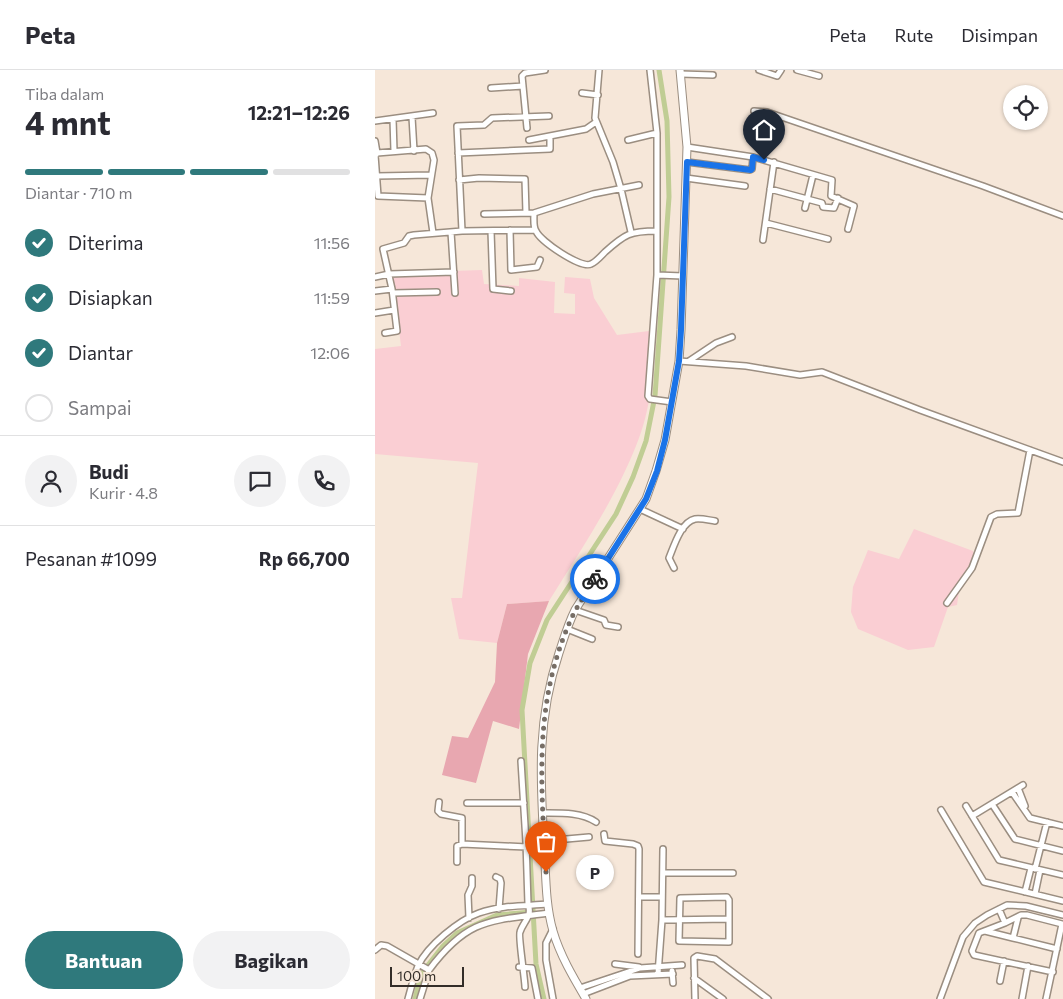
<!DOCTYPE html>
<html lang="id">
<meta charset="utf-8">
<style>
:root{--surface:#fff;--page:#f2f2f3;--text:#2b2b33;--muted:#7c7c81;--line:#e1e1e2;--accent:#2f797c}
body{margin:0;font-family:Commissioner,sans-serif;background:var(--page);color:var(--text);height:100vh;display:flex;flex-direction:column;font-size:19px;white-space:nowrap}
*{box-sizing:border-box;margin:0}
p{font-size:16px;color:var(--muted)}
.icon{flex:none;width:28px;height:28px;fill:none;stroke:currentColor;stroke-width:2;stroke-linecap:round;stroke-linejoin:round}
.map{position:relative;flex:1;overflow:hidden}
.side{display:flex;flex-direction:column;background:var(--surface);width:375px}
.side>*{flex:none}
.fabs{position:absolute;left:628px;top:15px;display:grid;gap:10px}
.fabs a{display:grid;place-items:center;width:45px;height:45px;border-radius:50%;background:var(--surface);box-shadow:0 1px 4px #0004;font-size:25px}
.scale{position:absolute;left:15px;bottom:12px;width:74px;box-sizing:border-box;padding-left:5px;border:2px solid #332d28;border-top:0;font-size:14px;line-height:18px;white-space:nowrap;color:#332d28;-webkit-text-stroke:4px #f6e7d9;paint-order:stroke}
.pin{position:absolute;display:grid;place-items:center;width:42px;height:42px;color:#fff;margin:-51px -21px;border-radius:50% 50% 50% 0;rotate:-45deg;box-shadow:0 0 5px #0007}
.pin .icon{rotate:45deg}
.courier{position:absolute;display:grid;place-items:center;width:50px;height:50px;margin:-25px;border:4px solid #1a73e8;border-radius:50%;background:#fff;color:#222;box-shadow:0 1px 6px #0007}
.bubble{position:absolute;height:35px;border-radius:18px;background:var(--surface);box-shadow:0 1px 4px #0004;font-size:16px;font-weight:700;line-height:35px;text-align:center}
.head em{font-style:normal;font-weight:700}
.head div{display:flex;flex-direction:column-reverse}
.head{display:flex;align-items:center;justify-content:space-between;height:85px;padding:0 25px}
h1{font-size:32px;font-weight:700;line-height:38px}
.bar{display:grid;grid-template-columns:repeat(4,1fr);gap:8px 5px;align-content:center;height:60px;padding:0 25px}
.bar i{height:6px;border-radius:4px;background:var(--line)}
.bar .current{background:var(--accent)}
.bar p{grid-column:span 4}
.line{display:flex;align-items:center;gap:12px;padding:0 25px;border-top:1px solid var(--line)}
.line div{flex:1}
.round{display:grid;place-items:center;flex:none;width:52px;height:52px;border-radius:26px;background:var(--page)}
ol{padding:0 25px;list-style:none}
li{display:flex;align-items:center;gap:15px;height:55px}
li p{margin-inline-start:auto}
li .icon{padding:5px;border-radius:50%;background:var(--accent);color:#fff;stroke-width:4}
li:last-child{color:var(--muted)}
li i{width:28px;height:28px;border:2px solid var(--line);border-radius:50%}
.primary-button{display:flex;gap:10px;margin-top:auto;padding:10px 25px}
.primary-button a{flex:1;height:58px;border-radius:30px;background:var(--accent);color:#fff;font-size:20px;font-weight:700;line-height:58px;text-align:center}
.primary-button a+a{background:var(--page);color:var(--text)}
header{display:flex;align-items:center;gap:30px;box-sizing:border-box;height:70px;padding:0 25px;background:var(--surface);border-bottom:1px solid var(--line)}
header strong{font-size:24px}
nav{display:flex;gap:28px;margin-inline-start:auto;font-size:18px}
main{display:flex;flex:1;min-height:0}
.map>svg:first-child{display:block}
.green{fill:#faced3}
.forest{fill:#e8a7b0}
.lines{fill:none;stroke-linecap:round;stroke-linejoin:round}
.canal{stroke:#c0cd94;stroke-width:5}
.minor-casing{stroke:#9b8e81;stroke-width:8}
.major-casing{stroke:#9b8e81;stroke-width:9}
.minor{stroke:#fff;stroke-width:5}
.major{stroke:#fff;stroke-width:7}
.done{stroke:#776e66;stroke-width:5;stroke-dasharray:0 9}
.route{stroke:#1a73e8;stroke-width:6}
</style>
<header>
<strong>Peta</strong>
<nav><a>Peta</a><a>Rute</a><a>Disimpan</a></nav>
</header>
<main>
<section class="side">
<div class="head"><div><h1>4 mnt</h1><p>Tiba dalam</p></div><em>12:21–12:26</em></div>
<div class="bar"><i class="current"></i><i class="current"></i><i class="current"></i><i></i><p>Diantar · 710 m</p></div>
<ol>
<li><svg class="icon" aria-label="check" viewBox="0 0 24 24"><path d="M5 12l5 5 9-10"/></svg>Diterima<p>11:56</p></li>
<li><svg class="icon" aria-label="check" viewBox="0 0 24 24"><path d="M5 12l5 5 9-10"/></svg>Disiapkan<p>11:59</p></li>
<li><svg class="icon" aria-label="check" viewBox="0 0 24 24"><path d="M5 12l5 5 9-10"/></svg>Diantar<p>12:06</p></li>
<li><i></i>Sampai</li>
</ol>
<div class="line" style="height:90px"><a class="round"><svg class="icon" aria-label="person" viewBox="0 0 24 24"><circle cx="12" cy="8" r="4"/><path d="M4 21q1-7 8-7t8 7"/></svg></a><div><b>Budi</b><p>Kurir · 4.8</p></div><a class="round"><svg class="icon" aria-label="chat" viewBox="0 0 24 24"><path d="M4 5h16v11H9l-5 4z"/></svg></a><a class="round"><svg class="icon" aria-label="phone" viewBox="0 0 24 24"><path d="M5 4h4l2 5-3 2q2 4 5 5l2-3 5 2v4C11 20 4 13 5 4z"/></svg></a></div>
<div class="line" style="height:65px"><div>Pesanan #1099</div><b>Rp 66,700</b></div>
<div class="primary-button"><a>Bantuan</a><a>Bagikan</a></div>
</section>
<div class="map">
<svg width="688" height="929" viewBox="0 0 688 929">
<rect width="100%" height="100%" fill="#f6e7d9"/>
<!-- green -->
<path class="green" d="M 107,200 L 109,214 L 144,216 L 144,208 L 180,212 L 179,243 L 200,244 L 200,224 L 189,223 L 190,207 L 215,209 L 219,228 L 242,265 L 282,260 C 278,296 277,334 264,368 C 242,427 207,478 174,531 L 132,534 L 122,573 L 84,569 L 76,528 L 87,528 L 103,393 L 0,384 L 0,279 L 26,276 L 17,203 Z
M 539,459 L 598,481 L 601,496 L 585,514 L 582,535 L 573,537 L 559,577 L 533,580 L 483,559 L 476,542 L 478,517 L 493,480 L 524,489 Z"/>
<!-- forest -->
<path class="forest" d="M 174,531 L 153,584 L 144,659 L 118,651 L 101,713 L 67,705 L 77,666 L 93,668 L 120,612 L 122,573 L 132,534 Z"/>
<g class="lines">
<!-- canal -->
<path class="canal" d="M 40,929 L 46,904 L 68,876 L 82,863 L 122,845 L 157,842
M 169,929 L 161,894 L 147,640 L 155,593 L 172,550 L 241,444 L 258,407 L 271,371 L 280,326 L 294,127 L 292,51 L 284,0"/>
<defs>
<path id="minor" d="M 224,0 L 220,48 L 238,92 L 246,119 L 256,162
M 275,0 L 282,63 L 282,205 L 273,326 L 275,329 L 297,332
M 384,0 L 402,6 L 406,0
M 422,0 L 444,6
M 306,4 L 338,5
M 116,18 L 148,16
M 207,23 L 223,25
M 379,41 L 392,42 L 608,116 L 688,146
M 37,47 L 39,81
M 18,49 L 19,81
M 0,51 L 58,43
M 152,58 L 147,6 L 150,3 L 170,0
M 154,70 L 211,59 L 221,52
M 253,70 L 282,63
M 0,71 L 2,83 L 1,85
M 312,77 L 378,87 L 457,110 L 456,126 L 479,136 L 473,159
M 2,83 L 51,79 L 57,83 L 59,90 L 53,128 L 58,163
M 83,83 L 175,79 L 175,66
M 0,85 L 3,126 L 53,128
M 312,92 L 375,100 L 377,99 L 378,87
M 2,106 L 56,105
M 311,108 L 370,116
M 84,110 L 104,108 L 150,109 L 151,143
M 395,119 L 447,133 L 448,137 L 459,138 L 463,128
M 430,138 L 438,105
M 159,143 C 159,148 158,157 161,161 C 165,171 206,199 216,194 C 221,192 226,186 230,182 C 250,164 255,161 282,161
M 109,144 L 159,143 L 218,124 L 264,115
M 391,153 L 453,169
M 135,160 L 136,200 L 162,197 L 165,190
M 87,161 L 82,56 L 109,55 L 117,48 L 174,46
M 116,161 L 118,219 L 136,221
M 76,162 L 80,223
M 388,170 L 399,92
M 282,205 L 308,206
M 0,207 L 14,204 L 79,202
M 0,221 L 17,219
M 18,223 L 62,222
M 0,243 L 19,240
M 10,263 L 22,261 L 17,219 L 8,179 L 29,173 L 34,166 L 39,165 L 87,161 L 159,160
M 304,291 L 371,296 L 425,305 L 447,302 L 545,340 L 688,392
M 314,291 L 341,273 L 357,267
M 265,439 L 308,459
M 299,498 L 294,488 C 299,476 306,452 320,449 C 326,448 333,450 340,451
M 572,533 L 597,498 L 616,447 L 622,444 L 643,443 L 655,380
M 200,540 L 229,550 L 231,555 L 243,557
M 192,559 L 217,569
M 146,691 L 151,772 L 153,834 C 158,846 148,852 145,862 C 143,866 150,909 150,917
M 643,718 L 650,736
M 637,722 L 655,748 L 688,756
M 64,732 L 63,741 L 66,744 L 87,748 L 87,774 L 152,777
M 92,733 L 149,733
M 617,734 L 640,769 L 688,781
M 591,736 L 624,790 L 688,805
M 566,740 L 609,812 L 688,831
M 167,743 C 185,743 206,742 221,752
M 597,746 L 648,715
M 229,764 L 230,771 L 258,774 L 263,776 L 264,779 L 263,884
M 169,771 L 214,767
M 82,792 L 82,776 L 87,774
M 660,799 L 672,752
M 288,803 L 358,803
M 121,807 L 125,809 L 126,813 L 124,839
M 650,822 L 656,798
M 660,824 L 665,800
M 264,827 L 287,827
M 352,827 L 354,830 L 354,872 L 304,871 L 305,828 Z
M 624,839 L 630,853
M 94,848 L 93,825 L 97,816 L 97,808
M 643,848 L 638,868 L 682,879
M 287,850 L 354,849
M 178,859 L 171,873 L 171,890 L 178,929
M 610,861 L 638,868
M 0,880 L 6,875 L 12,876 L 54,900 L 45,929
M 240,894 L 264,897
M 144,897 L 157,898 L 163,929
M 54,900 C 93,848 114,851 174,843
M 297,901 L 298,913
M 283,904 L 287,850 L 288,779
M 319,908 L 348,929
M 625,911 L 629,891
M 205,918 L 265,898 L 307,895
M 208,924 L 255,906 L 298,904
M 33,929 C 36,918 39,906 43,896 C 52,876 84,850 104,843 C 126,835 150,836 173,834
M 320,929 L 319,888 L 322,886 L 340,889 L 393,929
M 565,929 L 588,867 L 600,853 L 612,845 L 632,835 L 651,836 L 688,845
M 647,929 L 653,896
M 671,929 L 687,854 L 652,845 L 646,845 L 630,853 L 604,863 L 597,881 L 599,885 L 678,902"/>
<path id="major" d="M 211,929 C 198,907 185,885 178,861 C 170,833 171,803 169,774 C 165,706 162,649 184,583 C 189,568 193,554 200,540 L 271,429 L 281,401 L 290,370 L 304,291 L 306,260 L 312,77 L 305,0"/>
</defs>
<!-- minor casing -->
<use href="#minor" class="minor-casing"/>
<!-- major casing -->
<use href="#major" class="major-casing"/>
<!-- minor -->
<use href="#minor" class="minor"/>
<!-- major -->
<use href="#major" class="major"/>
</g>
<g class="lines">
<!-- done -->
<path class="done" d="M 171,802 C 166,712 158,630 198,545 C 204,533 213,521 220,509"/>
<!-- route -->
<path class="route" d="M 220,509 L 271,429 L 282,401 L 290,370 L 304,291 L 306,260 L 312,92 L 376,100 L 377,99 L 378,87 L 389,90"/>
</g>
</svg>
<div class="fabs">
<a><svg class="icon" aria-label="locate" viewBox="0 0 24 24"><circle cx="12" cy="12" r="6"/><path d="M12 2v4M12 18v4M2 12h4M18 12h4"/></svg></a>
</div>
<div class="scale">100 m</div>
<div class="pin" style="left:171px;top:802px;background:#ea580c"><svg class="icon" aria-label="bag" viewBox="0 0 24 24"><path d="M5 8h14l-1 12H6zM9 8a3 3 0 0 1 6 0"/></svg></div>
<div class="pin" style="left:389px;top:90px;background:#1f2937"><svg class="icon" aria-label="home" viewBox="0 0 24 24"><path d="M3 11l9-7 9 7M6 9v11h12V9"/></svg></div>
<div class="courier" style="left:220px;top:509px"><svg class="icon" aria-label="bike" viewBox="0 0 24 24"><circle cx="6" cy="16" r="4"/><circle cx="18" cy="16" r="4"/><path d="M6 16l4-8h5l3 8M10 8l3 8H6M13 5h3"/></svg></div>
<div class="bubble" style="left:201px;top:785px;width:38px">P</div>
</div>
</main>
